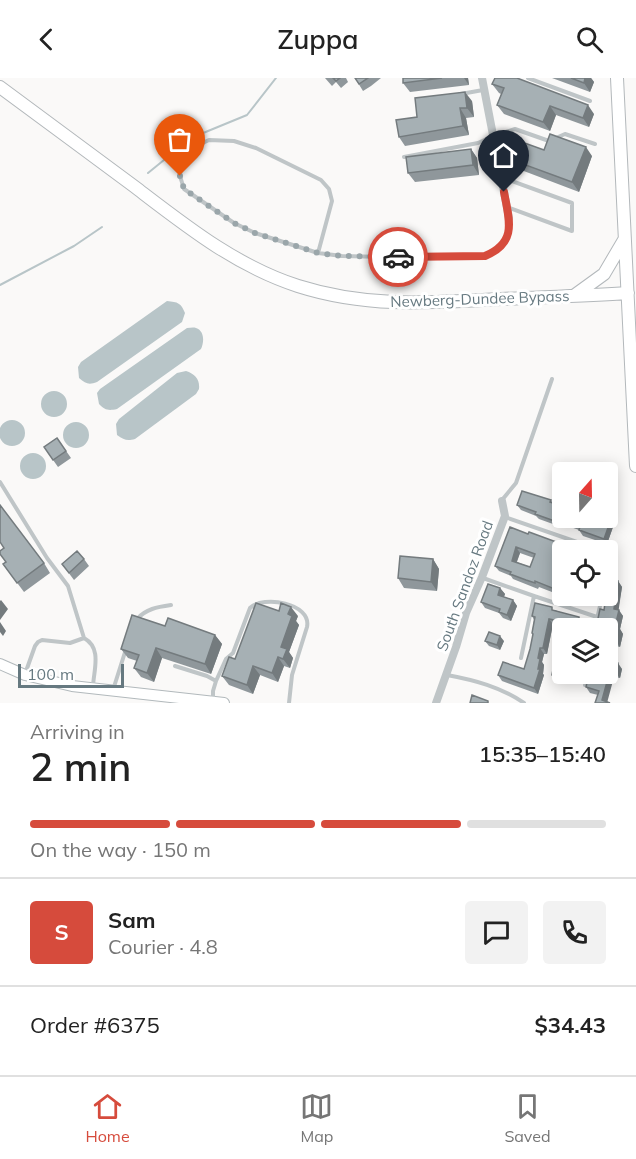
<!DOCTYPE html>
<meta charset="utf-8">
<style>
:root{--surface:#fff;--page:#f2f2f2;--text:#222;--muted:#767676;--line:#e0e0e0;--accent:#d64b3c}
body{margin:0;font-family:Mulish,sans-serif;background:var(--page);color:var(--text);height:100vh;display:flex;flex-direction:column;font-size:22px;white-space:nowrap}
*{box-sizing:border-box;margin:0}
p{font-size:20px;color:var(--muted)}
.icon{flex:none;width:33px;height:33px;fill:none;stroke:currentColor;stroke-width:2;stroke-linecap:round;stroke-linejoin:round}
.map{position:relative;height:625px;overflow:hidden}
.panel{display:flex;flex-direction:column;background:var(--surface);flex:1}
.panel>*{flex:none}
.needle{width:39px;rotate:20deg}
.controls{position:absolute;left:552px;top:384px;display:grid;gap:12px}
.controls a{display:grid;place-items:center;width:66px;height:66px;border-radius:6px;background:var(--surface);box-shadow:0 3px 15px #0003;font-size:30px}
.scale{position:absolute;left:18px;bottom:15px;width:106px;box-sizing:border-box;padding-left:6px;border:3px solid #667980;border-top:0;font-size:16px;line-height:21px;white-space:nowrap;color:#667980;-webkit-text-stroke:4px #fff;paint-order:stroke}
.pin{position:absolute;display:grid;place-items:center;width:51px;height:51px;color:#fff;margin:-62px -26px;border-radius:50% 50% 50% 0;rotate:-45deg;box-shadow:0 0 6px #0007}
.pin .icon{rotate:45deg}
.courier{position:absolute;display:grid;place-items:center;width:60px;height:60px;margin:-30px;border:4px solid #d64b3c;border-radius:50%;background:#fff;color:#222;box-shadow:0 2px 8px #0007}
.overview em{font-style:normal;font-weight:600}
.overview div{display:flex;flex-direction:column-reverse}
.overview{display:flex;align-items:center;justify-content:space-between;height:102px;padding:0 30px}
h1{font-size:39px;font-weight:600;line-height:45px}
.bar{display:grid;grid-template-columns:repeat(4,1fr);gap:9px 6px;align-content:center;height:72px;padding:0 30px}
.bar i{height:8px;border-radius:4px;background:var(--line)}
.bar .current{background:var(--accent)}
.bar p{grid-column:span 4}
.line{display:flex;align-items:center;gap:15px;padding:0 30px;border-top:2px solid var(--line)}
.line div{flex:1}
.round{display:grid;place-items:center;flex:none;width:63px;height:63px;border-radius:6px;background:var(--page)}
header{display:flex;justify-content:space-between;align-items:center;height:78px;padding:0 30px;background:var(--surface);font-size:27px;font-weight:600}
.tabs{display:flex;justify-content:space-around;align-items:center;height:84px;border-top:2px solid var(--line);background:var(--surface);font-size:16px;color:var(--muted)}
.tabs a{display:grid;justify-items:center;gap:3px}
.tabs .current{color:var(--accent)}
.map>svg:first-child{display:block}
.water{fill:#b8c5c8}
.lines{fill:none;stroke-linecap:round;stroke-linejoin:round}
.stream{stroke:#b8c5c8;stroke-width:2}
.secondary-casing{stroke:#b2b9bc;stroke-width:12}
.trunk-casing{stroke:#b3b8bb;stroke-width:14}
.service{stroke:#bfc5c7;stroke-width:4}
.minor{stroke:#bfc5c7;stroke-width:8}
.secondary{stroke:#fff;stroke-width:10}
.trunk{stroke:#fff;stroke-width:12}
.wall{fill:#8f979b;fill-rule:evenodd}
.shaded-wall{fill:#747b7e}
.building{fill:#a6b0b4;stroke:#747b7e;stroke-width:1.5;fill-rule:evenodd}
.done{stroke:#9aa6aa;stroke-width:6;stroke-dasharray:0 10.8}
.route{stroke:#d64b3c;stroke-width:8}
.labels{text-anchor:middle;stroke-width:6;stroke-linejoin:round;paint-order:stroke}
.street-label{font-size:15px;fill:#667980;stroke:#fff}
</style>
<header><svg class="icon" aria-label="back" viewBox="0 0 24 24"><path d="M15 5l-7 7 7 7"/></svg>Zuppa<svg class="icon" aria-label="search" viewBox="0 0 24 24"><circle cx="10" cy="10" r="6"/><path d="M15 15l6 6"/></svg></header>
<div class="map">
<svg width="636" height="625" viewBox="0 0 636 625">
<rect width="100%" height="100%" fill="#faf9f8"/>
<!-- water -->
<path class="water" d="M 167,223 C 178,224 181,225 185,235 L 182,244 L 97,304 C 89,307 86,306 79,300 L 78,289 L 81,284 Z
M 187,250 C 190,250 193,249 196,250 C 205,253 204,265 201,271 L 117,331 C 108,333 105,332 99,326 L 97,315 L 100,311 Z
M 186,293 C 195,296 200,301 199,311 L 196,316 L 135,361 C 127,363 124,362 117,357 L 116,346 L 119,341 L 177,295 Z
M41 326a13 13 0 1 1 26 0a13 13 0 1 1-26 0Z
M-1 355a13 13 0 1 1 26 0a13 13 0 1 1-26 0Z
M63 357a13 13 0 1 1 26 0a13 13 0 1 1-26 0Z
M20 388a13 13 0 1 1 26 0a13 13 0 1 1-26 0Z"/>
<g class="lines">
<!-- stream -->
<path class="stream" d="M 148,95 L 191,60 L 247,37 L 276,0
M 0,207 L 74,168 L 102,149"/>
<defs>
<path id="secondary" d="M 0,586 L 25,597 L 72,608 L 224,625"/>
<path id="trunk" d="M 617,0 L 636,388
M 0,9 C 45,42 90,76 135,109 C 186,148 236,188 298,208 C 367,230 430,225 501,221 C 543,219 586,218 628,215
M 575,217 L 604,196 L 624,162"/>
</defs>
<!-- secondary casing -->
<use href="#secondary" class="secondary-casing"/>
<!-- trunk casing -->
<use href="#trunk" class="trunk-casing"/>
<!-- service -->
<path class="service" d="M 528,0 L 590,23
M 461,16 L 483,12
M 404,79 L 478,65 L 493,58 L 515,51 L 549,63 L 565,56 L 595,66
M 501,99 L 572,125 L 572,153 L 507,129
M 318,175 L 332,123 L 329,111 L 321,102 L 256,70 L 234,63 L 209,62 L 192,70 L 181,86 L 180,98 L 184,111 L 234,145 L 255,155 L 318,175 L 342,178 L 428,180 L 485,178 L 498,172 L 504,164 L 509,153 L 509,141
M 0,404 L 47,480 L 68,508 L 84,560
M 502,422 L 516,405 L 552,301
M 505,439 L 600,472
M 608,476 L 612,479 L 614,487 L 608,506
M 483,500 L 534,518 L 521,580
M 534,518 L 597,539
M 137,541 C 146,531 157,529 171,527
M 595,550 L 600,528 L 603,518
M 175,588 L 207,598 L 216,603
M 25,596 L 35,568 L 38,564 L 42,562 L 70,565 L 84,560 C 102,570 94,591 93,608
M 447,597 C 474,602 501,609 524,625
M 585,607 L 587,596
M 113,612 L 126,571
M 213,623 L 213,613 L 216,603 L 226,581 L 233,575 L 250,530 C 263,517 312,525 307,549 L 292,597 L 289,625"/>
<!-- minor -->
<path class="minor" d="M 482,0 L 509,140
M 436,625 L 456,569 L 466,535 L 482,499 L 505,438 L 502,423"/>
<!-- secondary -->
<use href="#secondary" class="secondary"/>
<!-- trunk -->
<use href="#trunk" class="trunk"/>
</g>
<!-- wall -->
<path class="wall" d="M 325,0 L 346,0 L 348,4 L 341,10 L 336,4 L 332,8 Z
M 355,0 L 381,0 L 371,8 L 363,13 Z
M 403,0 L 468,0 L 469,7 L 410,14 L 403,5 Z
M 552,0 L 591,0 L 594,4 L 590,14 Z
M 492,6 L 594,36 L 589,49 L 556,37 L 550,53 L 504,36 L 497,27 L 501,16 L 499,15 Z
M 472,23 L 474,39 L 466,40 L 469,57 L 405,68 L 399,59 L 417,39 Z
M 471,71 L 477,80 L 479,97 L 415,104 L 408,95 Z
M 544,72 L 592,78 L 579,114 L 508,87 L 501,78 Z
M 57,360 L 71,380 L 58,389 L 44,369 Z
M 562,397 L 562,420 L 559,419 L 556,414 Z
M 551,422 L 553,425 L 613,449 L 607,466 L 583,458 L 579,452 L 565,447 L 564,450 L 539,441 L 536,438 L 521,432 L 517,427 Z
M 510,449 L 562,472 L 562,518 L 593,518 L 590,526 L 571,519 L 570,521 L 539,509 L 538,511 L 513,501 L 511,498 L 499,493 L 495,488 ZM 520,475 L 534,480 L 530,489 L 517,484 Z
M 84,481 L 89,488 L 74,502 L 62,486 Z
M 433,481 L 439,491 L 437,513 L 404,510 L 398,500 Z
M 5,484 L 44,485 L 50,495 L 24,514 L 3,486 Z
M 618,503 L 622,509 L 618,532 L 623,538 L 620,551 L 623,556 L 620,569 L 616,568 L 612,584 L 622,591 L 620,600 L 614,599 L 595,625 L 598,617 L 590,615 L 586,609 L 596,598 L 608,596 L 604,532 Z
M 500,510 L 505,516 L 504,519 L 513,522 L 517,528 L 511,543 L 503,540 L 499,535 L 485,530 L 481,524 Z
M 555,532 L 583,544 L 581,550 L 562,550 L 576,596 L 575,603 L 570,602 L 569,605 L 556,603 L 552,597 L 558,563 L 556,559 L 558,548 L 553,546 L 547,576 L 544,576 L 542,584 L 544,587 L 543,596 L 544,597 L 538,616 L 502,603 L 498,597 L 524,591 L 530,571 L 533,557 L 532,555 L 534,542 L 532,538 Z
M 298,538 L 296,543 L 299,547 L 289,574 L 293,580 L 290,590 L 284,588 L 278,604 L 260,597 L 253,616 L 229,607 L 222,598 L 235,581 Z
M 165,548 L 215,557 L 222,566 L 211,596 L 162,580 L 154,604 L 141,599 L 134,590 L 137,583 L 128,580 L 121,571 Z
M 485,563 L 504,563 L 500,572 L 489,568 Z"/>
<!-- shaded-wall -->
<path class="shaded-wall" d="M 464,0 L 468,0 L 469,7 Z
M 585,0 L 591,0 L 594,4 L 590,14 L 584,5 Z
M 465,14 L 472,23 L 474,39 L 467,30 Z
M 588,27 L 594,36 L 589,49 L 583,40 Z
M 550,28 L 556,37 L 550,53 L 543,44 Z
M 460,30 L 466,40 L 469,57 L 463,48 Z
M 586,69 L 592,78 L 579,114 L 572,104 Z
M 471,71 L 477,80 L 479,97 L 473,87 Z
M 561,442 L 565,447 L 564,450 L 560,445 Z
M 610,444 L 613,449 L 607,466 L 604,461 Z
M 516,469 L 520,475 L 515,488 L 512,483 Z
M 433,481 L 439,491 L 437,513 L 431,504 Z
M 618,503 L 622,509 L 618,536 L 614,531 Z
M 500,510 L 505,516 L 502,523 L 498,517 Z
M 587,518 L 593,518 L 590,526 L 586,521 Z
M 1,522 L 8,531 L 0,542 L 0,523 Z
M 513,522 L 517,528 L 511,543 L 507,537 Z
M 291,529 L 298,538 L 296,543 L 299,547 L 289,574 L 293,580 L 290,590 L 283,581 L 281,569 L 288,536 Z
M 619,532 L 623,538 L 620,551 L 623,556 L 620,569 L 616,563 L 615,549 Z
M 579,539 L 583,544 L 581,550 L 576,550 Z
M 549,541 L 553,546 L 547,576 L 543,570 Z
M 0,544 L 6,553 L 3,558 L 0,554 Z
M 215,557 L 222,566 L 211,596 L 205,586 Z
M 500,558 L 504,563 L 500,572 L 497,567 Z
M 612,562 L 616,568 L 611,588 L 608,583 L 608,581 Z
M 156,570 L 162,580 L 154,604 L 147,595 Z
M 540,570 L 544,576 L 542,584 L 544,587 L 543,596 L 544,597 L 538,616 L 534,610 L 538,591 L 538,580 Z
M 278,579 L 284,588 L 278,604 L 272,595 Z
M 618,585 L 622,591 L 620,600 L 616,595 Z
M 253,588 L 260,597 L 253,616 L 247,607 Z
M 610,593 L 614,599 L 607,625 L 602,622 Z
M 566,596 L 570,602 L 569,605 L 565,600 Z
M 571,596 L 576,596 L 575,603 L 571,597 Z"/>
<!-- building -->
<path class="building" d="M 333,0 L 340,0 L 336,3 Z
M 355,0 L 368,0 L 359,6 Z
M 403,0 L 442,0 L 403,5 Z
M 495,0 L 517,0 L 588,27 L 583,40 L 550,28 L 543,44 L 497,27 L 504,10 L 492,6 Z
M 571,0 L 585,0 L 584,5 Z
M 465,14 L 467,30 L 460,30 L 463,48 L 399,59 L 396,42 L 417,39 L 415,20 Z
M 550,56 L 586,69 L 572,104 L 501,78 L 508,59 L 544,72 Z
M 471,71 L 473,87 L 408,95 L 406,79 Z
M 57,360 L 66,373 L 53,382 L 44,369 Z
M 562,397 L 562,417 L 556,414 Z
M 522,413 L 551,422 L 550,424 L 562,428 L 562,440 L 594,440 L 601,442 L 601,440 L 610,444 L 604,461 L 579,452 L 580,449 L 561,442 L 560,445 L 535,436 L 536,434 L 517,427 Z
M 0,427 L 44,485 L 17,505 L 3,486 L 6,484 L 0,476 L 0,473 L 4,470 L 0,464 Z
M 510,449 L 528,456 L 529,454 L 578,472 L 562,472 L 562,514 L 535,503 L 535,505 L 526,502 L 510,496 L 511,494 L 495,488 ZM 516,469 L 535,476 L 530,489 L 512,483 Z
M 77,473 L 84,481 L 69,495 L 62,486 Z
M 400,478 L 433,481 L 431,504 L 398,500 Z
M 609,502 L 618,503 L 614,531 L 619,532 L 615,549 L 619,550 L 616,563 L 612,562 L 608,581 L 608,550 L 596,550 L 600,531 L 604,532 L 606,518 L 608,518 Z
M 488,506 L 500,510 L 498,517 L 513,522 L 507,537 L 499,534 L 500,531 L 481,524 Z
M 577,518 L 587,518 L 586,521 Z
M 256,525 L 279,533 L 281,525 L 291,529 L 288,536 L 292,538 L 281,569 L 287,571 L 283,581 L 278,579 L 272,595 L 253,588 L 247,607 L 222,598 L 229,579 L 235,581 Z
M 535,525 L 552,529 L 552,532 L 579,539 L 576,550 L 562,550 L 562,596 L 571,596 L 571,597 L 566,596 L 565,600 L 552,597 L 559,560 L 556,559 L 559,543 L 549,541 L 543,570 L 540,570 L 538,580 L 540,581 L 538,591 L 540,591 L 534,610 L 498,597 L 503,584 L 524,591 L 530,571 L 533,556 L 532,555 L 535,539 L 532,538 Z
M 132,537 L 165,548 L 168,540 L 215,557 L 205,586 L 156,570 L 147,595 L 134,590 L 139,577 L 121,571 Z
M 489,554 L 500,558 L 497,567 L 485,563 Z
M 608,583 L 618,585 L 616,595 L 610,593 L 602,622 L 610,625 L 595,625 L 599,613 L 586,609 L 588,600 L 593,601 L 594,598 L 596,598 L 597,596 L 608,596 Z
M 472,617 L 488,623 L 488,625 L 470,625 Z"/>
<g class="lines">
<!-- done -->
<path class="done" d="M 180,98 L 184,111 L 234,145 L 255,155 L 318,175 L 342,178 L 398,179"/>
<!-- route -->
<path class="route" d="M 398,179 L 485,178 C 518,164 509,142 504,114"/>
</g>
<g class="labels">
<!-- street labels -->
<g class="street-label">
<text transform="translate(480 221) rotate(-2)" y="5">Newberg-Dundee Bypass</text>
<text transform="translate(465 508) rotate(-70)" y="5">South Sandoz Road</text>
</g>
</g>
</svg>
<div class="controls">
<a><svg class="needle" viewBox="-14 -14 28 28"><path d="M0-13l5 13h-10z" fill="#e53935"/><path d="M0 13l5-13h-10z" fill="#767676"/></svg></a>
<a><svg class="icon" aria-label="locate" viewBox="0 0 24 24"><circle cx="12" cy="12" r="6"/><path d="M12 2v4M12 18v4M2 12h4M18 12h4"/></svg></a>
<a><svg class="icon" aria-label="layers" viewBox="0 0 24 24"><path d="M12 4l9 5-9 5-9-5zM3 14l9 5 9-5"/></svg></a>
</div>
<div class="scale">100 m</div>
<div class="pin" style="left:180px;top:98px;background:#ea580c"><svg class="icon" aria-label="bag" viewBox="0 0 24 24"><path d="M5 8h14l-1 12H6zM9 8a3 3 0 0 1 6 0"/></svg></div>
<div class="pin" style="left:504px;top:114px;background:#1f2937"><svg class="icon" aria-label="home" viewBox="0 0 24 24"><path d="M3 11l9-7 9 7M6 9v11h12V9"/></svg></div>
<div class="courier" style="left:398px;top:179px"><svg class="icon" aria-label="car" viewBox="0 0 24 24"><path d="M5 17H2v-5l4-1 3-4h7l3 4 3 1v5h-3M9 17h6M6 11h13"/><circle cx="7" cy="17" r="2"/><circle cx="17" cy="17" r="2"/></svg></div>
</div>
<section class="panel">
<div class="overview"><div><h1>2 min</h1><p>Arriving in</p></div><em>15:35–15:40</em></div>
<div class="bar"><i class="current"></i><i class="current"></i><i class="current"></i><i></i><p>On the way · 150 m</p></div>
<div class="line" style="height:108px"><b class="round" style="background:var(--accent);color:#fff">S</b><div><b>Sam</b><p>Courier · 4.8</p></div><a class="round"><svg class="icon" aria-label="chat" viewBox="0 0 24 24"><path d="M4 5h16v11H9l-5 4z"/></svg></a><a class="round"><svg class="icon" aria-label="phone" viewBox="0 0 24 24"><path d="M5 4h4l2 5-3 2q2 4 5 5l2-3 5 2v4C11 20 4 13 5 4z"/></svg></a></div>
<div class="line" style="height:78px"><div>Order #6375</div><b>$34.43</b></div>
</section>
<nav class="tabs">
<a class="current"><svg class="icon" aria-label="home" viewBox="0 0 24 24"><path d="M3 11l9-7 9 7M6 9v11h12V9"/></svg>Home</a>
<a><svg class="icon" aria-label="map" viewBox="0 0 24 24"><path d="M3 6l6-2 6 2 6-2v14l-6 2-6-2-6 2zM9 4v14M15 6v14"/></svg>Map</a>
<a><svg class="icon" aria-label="saved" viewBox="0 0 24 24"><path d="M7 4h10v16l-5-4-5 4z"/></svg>Saved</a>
</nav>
